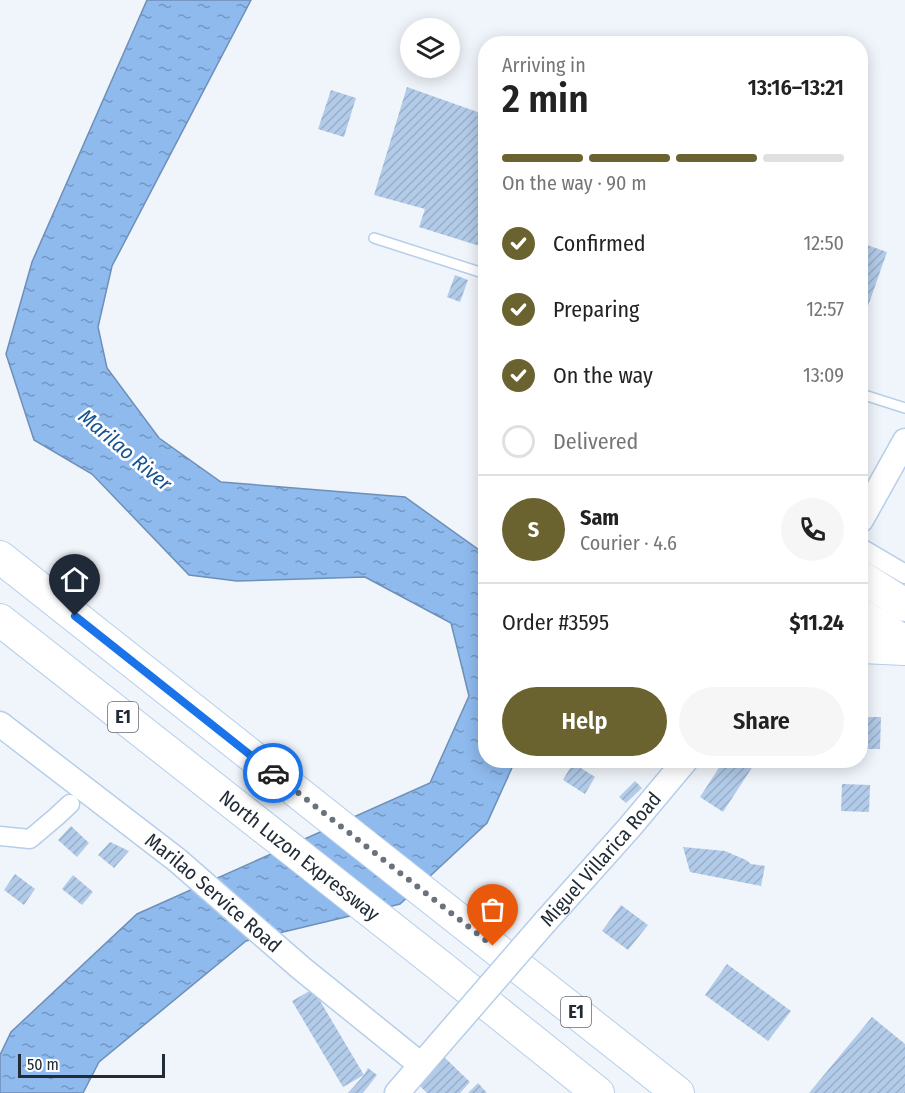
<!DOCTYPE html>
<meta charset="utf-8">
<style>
:root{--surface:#fff;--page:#f6f6f6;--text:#222;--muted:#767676;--line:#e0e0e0;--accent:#6a622f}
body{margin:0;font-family:"Fira Sans Condensed",sans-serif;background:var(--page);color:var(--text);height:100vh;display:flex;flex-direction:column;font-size:22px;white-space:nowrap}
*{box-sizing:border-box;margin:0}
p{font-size:20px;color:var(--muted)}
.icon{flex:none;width:33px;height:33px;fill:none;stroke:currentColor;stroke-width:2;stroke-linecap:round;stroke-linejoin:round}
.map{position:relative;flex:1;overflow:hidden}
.details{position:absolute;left:478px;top:36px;width:390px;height:732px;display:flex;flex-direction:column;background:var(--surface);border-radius:24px;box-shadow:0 3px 15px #0003}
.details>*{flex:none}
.tools{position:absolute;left:400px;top:18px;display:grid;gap:12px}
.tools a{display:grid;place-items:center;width:60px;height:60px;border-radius:50%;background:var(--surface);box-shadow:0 3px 15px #0003;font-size:30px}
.scale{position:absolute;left:18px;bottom:15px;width:147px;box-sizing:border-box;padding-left:6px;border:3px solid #222c37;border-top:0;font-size:16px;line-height:21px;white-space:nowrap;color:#222c37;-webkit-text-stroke:4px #fff;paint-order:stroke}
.pin{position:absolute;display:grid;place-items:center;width:51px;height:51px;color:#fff;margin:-62px -26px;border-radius:50% 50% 50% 0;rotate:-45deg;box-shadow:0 0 6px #0007}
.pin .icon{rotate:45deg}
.courier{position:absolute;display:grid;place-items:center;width:60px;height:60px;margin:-30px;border:4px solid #1a73e8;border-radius:50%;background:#fff;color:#222;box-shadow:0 2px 8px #0007}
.summary em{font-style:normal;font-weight:600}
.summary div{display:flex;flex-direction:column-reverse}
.summary{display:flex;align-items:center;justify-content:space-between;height:102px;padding:0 24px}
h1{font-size:39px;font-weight:600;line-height:45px}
.bar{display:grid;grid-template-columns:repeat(4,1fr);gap:9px 6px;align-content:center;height:72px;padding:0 24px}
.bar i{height:8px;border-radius:4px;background:var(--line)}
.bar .selected{background:var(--accent)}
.bar p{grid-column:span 4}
.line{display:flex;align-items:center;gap:15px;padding:0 24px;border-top:2px solid var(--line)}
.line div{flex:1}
.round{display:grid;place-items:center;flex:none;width:63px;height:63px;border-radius:32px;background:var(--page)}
ol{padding:0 24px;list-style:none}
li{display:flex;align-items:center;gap:18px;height:66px}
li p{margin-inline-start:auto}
li .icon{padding:6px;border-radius:50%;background:var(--accent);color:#fff;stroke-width:4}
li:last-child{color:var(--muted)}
li i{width:33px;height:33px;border:3px solid var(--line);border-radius:50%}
.button{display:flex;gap:12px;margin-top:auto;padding:12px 24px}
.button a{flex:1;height:69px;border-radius:36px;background:var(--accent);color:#fff;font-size:24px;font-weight:600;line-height:69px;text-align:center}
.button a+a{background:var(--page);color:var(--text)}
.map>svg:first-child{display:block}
.water{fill:url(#water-ripples);stroke:#6e8fb7;stroke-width:1.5}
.building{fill:url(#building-hatch)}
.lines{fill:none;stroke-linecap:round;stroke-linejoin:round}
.lane-casing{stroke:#b5ceeb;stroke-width:12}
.street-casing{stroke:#b5ceeb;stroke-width:21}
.secondary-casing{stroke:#b5ceeb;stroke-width:27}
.highway-casing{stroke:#b5ceeb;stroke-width:34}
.lane{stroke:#fff;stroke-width:9}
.street{stroke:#fff;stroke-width:18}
.secondary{stroke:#fff;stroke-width:24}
.highway{stroke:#fff;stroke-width:32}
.secondary-bridge-casing{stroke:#b5ceeb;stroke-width:27;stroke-linecap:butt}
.secondary-bridge{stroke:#fff;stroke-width:24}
.done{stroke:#6a727c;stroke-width:6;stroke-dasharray:0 10.8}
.route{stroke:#1a73e8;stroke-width:8}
.labels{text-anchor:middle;stroke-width:5;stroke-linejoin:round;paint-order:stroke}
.shield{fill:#fff;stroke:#646b73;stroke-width:1.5}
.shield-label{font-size:18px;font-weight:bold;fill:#222c37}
.street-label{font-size:20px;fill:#222c37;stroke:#fff}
.water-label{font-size:21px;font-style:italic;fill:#185492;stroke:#fff}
</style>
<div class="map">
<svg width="905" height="1093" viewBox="0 0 905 1093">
<defs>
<pattern id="water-ripples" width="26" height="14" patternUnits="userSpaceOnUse" patternTransform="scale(1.5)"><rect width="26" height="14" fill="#8ebaee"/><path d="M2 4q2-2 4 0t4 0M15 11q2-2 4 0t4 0" fill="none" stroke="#7497c2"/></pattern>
<pattern id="building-hatch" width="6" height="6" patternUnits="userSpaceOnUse" patternTransform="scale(1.5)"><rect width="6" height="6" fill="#b2cbe8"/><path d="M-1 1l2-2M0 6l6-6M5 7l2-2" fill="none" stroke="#99aec8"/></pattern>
</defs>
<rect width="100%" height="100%" fill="#f0f5fb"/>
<!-- water -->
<path class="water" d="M 147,0 L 251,0 L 112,266 L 98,327 L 107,368 L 159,438 L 221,482 L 405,497 L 486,555 L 486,760 L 515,761 L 487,823 L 400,904 L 246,941 L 99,1062 L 83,1093 L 0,1093 L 0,1055 L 11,1032 L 137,914 L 430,783 L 469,696 L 451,623 L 365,577 L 237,581 L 189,575 L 92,474 L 34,440 L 6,354 L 32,262 Z"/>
<!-- building -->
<path class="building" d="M 407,87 L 486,115 L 486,248 L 419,227 L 425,209 L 374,195 Z
M 331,90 L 356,98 L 344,137 L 318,129 Z
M 861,243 L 887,252 L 861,326 Z
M 455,275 L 468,280 L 460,302 L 447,297 Z
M 861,717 L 881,717 L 880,749 L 861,749 Z
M 724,760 L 757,760 L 723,812 L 700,797 Z
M 573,763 L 595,777 L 585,794 L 563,780 Z
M 635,781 L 642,788 L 626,803 L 619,797 Z
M 842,784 L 870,785 L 869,812 L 841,811 Z
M 71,826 L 89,843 L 77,857 L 58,840 Z
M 110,842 L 129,851 L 114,868 L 98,855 Z
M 683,847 L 725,851 L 746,860 L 751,864 L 765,866 L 761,886 L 690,872 Z
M 15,874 L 35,889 L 24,905 L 4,890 Z
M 73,875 L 93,892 L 82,905 L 62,889 Z
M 621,905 L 648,925 L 628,950 L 602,931 Z
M 727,964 L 791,1011 L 768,1041 L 705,995 Z
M 313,989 L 364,1075 L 368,1068 L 377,1075 L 363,1093 L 348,1093 L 364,1075 L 343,1087 L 292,1001 Z
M 872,1017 L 905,1044 L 905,1093 L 809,1093 Z
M 442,1055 L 470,1082 L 460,1093 L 427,1093 L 416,1082 Z
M 478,1083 L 487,1093 L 468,1093 Z"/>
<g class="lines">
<defs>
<path id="lane" d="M 374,238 L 486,274
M 861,394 L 905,408"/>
<path id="street" d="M 861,548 L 905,574
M 0,836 L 30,839 L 56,817 L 70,804"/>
<g id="secondary">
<path d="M 861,520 L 905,441"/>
<path id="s1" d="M 0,724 L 177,860 L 301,968 L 421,1065"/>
<path id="s2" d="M 545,922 L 629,828 L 686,760"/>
<path d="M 397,1093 L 441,1042"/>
</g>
<g id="highway">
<path d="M 0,557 L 678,1093"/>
<path d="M 861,577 L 905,605"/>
<path d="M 861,615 L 905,642"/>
<path id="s3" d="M 0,620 L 440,966 L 598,1093"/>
<path d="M 861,647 L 905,649"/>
</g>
</defs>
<!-- lane casing -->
<use href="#lane" class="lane-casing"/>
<!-- street casing -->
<use href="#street" class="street-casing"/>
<!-- secondary casing -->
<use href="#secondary" class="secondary-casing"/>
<!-- highway casing -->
<use href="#highway" class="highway-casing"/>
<!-- lane -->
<use href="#lane" class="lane"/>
<!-- street -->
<use href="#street" class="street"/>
<!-- secondary -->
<use href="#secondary" class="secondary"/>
<!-- highway -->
<use href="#highway" class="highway"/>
<defs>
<path id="secondary-bridge" d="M 441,1042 L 545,922"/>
</defs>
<!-- secondary-bridge casing -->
<use href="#secondary-bridge" class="secondary-bridge-casing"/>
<!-- secondary-bridge -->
<use href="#secondary-bridge" class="secondary-bridge"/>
</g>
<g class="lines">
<!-- done -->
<path class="done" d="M 273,773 L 493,946"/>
<!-- route -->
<path class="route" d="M 75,616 L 273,773"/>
</g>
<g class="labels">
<!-- shield labels -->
<g class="shield">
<rect x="108" y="702" width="30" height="30" rx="4.5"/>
<rect x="561" y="997" width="30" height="30" rx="4.5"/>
</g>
<g class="shield-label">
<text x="123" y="723">E1</text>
<text x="576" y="1018">E1</text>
</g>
<!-- street labels -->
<g class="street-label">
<text dy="7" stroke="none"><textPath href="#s3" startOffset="381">North Luzon Expressway</textPath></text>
<text dy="7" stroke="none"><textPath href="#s2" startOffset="84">Miguel Villarica Road</textPath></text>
<text dy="7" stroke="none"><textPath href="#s1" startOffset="272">Marilao Service Road</textPath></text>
</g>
<!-- water labels -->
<g class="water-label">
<text transform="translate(125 450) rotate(40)" y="7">Marilao River</text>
</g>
</g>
</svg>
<div class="tools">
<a><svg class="icon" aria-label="layers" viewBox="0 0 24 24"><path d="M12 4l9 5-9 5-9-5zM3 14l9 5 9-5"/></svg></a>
</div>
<div class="scale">50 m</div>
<div class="pin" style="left:493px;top:946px;background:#ea580c"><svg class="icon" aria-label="bag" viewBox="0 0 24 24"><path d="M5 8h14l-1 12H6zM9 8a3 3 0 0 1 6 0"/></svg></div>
<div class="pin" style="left:75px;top:616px;background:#1f2937"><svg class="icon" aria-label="home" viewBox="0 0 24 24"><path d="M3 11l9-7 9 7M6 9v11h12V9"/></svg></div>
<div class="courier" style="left:273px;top:773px"><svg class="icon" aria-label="car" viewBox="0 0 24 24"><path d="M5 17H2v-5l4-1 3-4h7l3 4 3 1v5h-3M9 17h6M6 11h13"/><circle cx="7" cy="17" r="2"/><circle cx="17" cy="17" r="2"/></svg></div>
<section class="details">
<div class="summary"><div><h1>2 min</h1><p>Arriving in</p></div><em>13:16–13:21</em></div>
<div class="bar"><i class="selected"></i><i class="selected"></i><i class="selected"></i><i></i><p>On the way · 90 m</p></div>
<ol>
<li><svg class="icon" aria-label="check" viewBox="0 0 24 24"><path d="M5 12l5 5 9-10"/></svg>Confirmed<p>12:50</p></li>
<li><svg class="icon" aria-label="check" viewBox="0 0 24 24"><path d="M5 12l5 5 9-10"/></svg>Preparing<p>12:57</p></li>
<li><svg class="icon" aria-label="check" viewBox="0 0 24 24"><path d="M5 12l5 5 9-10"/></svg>On the way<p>13:09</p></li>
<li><i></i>Delivered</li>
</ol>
<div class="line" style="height:108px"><b class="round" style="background:var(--accent);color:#fff">S</b><div><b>Sam</b><p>Courier · 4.6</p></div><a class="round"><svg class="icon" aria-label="phone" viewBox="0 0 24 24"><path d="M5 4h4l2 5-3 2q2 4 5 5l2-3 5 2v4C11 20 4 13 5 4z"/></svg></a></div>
<div class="line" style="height:78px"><div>Order #3595</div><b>$11.24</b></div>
<div class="button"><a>Help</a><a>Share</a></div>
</section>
</div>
